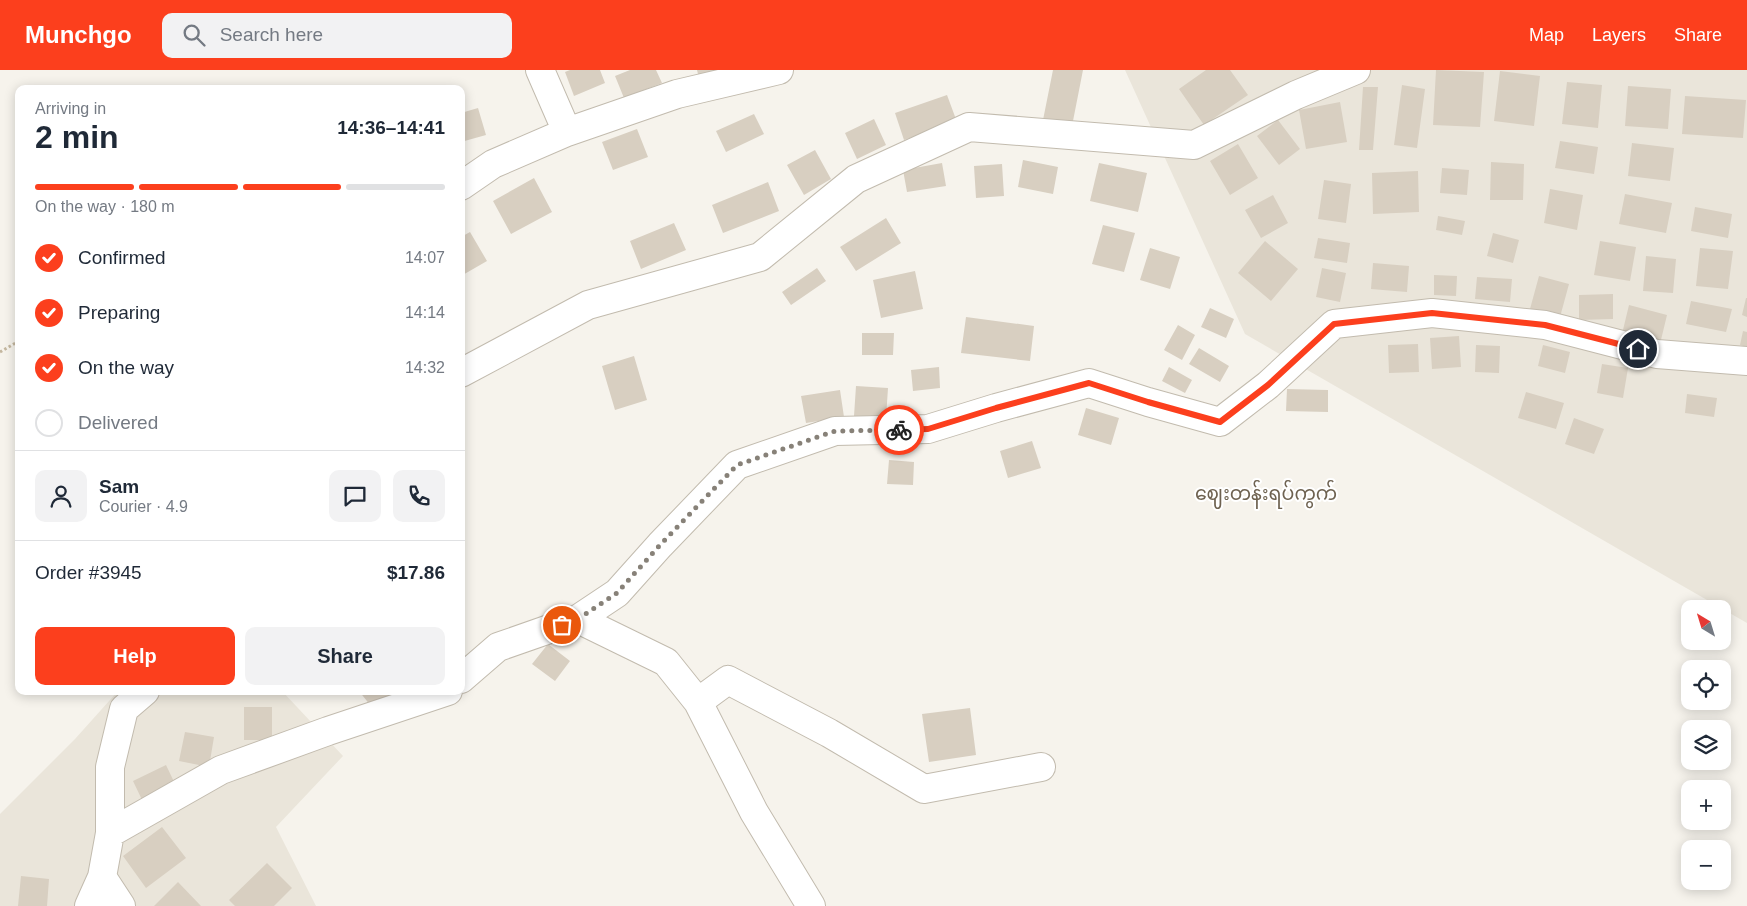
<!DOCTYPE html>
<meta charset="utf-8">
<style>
:root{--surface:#fff;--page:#f2f2f3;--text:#1f2937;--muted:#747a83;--line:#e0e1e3;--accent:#fc3f1d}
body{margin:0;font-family:Arial,"Noto Sans Myanmar",sans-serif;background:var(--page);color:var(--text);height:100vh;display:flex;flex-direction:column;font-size:19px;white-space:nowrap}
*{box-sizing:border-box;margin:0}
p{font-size:16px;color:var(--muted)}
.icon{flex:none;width:28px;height:28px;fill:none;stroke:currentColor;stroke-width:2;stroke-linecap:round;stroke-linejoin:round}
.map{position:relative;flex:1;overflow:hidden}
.sheet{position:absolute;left:15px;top:15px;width:450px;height:610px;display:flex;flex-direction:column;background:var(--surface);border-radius:10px;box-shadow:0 2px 12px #0003}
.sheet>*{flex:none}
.needle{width:32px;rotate:322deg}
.buttons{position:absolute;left:1681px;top:530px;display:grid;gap:10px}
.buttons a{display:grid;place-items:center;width:50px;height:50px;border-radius:10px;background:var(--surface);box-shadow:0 2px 12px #0003;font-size:25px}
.pin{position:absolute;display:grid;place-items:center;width:42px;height:42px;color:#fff;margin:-21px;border:2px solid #fff;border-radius:50%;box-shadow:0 1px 5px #0007}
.courier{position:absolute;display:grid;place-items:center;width:50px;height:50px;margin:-25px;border:4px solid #fc3f1d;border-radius:50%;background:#fff;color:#222;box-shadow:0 1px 6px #0007}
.head em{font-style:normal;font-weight:700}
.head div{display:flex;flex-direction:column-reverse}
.head{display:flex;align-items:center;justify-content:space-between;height:85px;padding:0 20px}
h1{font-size:32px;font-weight:700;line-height:38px}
.bar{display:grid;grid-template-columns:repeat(4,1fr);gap:8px 5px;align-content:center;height:60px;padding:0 20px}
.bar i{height:6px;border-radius:4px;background:var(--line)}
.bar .selected{background:var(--accent)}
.bar p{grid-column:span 4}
.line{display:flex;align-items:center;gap:12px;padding:0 20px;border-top:1px solid var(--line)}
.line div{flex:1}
.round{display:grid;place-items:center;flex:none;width:52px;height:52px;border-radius:10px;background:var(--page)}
ol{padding:0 20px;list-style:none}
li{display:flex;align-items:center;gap:15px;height:55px}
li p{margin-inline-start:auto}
li .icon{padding:5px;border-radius:50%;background:var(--accent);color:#fff;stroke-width:4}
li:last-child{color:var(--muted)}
li i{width:28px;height:28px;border:2px solid var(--line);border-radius:50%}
.cta{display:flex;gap:10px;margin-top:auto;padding:10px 20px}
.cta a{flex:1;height:58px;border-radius:10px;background:var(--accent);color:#fff;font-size:20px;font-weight:700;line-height:58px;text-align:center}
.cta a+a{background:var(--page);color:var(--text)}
header{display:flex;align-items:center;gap:30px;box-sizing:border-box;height:70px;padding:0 25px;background:var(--accent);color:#fff}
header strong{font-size:24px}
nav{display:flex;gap:28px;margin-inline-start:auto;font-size:18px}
.search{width:350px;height:45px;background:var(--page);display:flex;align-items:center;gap:12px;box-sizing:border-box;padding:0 18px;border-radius:10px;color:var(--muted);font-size:19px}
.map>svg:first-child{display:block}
.residential{fill:#eae5da}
.building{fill:#d8cfc1}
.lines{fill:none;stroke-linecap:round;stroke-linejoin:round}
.minor-casing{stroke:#c2bbae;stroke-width:30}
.path{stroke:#c4b79f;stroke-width:3;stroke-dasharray:2.5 2.5;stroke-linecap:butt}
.minor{stroke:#fff;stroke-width:28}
.done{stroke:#878178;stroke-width:5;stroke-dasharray:0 9}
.route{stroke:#fc3f1d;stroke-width:6}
.labels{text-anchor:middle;stroke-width:4;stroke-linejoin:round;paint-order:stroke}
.quarter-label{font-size:19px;fill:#6e6250;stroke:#fff}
</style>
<header>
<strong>Munchgo</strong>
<div class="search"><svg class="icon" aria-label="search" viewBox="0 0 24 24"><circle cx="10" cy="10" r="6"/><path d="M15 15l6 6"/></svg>Search here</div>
<nav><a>Map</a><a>Layers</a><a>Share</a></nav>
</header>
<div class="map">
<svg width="1747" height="836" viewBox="0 0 1747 836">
<rect width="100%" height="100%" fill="#f6f3ec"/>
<!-- residential -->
<path class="residential" d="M 1125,0 L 1747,0 L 1747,553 L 1245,264 Z
M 118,621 L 282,621 L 343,686 L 276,757 L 316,836 L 0,836 L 0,744 L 75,669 Z"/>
<!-- building -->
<path class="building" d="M 570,0 L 600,0 L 605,13 L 574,26 L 565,2 Z
M 630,0 L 656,0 L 662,13 L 624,28 L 615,6 Z
M 697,0 L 727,0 L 699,8 Z
M 1053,0 L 1083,0 L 1072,56 L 1043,50 Z
M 1206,0 L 1230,0 L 1248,25 L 1204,55 L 1179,19 Z
M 1436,0 L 1484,2 L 1480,57 L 1433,55 Z
M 1500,1 L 1540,6 L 1534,56 L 1494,51 Z
M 1567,12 L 1602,15 L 1598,58 L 1562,54 Z
M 1402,15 L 1425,19 L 1417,78 L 1394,75 Z
M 1628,16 L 1671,19 L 1668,59 L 1625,56 Z
M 1363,17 L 1378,17 L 1373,80 L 1359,80 Z
M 947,25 L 957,52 L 904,70 L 895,43 Z
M 1685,26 L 1746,30 L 1743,68 L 1682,64 Z
M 1340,32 L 1347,72 L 1306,79 L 1299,40 Z
M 478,38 L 486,65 L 461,72 L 461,43 Z
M 754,44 L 764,64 L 726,82 L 716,61 Z
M 874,49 L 886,75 L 857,89 L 845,63 Z
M 1278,50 L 1300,79 L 1279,95 L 1257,66 Z
M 637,59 L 648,87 L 613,100 L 602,72 Z
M 1560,71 L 1598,77 L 1594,104 L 1555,98 Z
M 1632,73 L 1674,78 L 1670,111 L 1628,106 Z
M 1238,74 L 1258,108 L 1230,125 L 1210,91 Z
M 815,80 L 831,109 L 804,125 L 787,95 Z
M 1023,90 L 1058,97 L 1053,124 L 1018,117 Z
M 1491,92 L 1524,94 L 1523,130 L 1490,130 Z
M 942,93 L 946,116 L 907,122 L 903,100 Z
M 1099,93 L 1147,103 L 1138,142 L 1090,131 Z
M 1002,94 L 1004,126 L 976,128 L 974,96 Z
M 1442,98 L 1469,100 L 1467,125 L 1440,123 Z
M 1418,101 L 1419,142 L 1373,144 L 1372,103 Z
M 534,108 L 552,142 L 511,164 L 493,131 Z
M 1324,110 L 1351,114 L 1346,153 L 1318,149 Z
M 768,112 L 779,141 L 723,163 L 712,135 Z
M 1550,119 L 1583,125 L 1577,160 L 1544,153 Z
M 1625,124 L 1672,133 L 1666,163 L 1619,154 Z
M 1273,125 L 1288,153 L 1261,168 L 1245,140 Z
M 1695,137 L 1732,144 L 1728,168 L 1691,161 Z
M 1438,146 L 1465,151 L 1462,165 L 1436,160 Z
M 886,148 L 901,173 L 856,201 L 840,177 Z
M 674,153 L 686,180 L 641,199 L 630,171 Z
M 1103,155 L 1135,163 L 1124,202 L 1092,194 Z
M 470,162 L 487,191 L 461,206 L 461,167 Z
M 1493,163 L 1519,170 L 1513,193 L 1487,186 Z
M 1318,168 L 1350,173 L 1347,193 L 1314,188 Z
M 1265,171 L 1298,199 L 1271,231 L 1238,203 Z
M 1600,171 L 1636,177 L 1630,211 L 1594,205 Z
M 1150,178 L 1180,187 L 1170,219 L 1140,210 Z
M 1700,178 L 1733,181 L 1728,219 L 1696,216 Z
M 1646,186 L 1676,189 L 1673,223 L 1643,221 Z
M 1373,193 L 1409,196 L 1407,222 L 1371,219 Z
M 817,198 L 826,211 L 791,235 L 782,222 Z
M 1322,198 L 1346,203 L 1340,232 L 1316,227 Z
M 915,201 L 923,239 L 881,248 L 873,210 Z
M 1434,205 L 1457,206 L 1456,226 L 1434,225 Z
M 1539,206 L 1569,214 L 1560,247 L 1530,239 Z
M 1477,207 L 1512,209 L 1510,232 L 1475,229 Z
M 1613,224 L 1613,249 L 1579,250 L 1579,225 Z
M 1746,228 L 1747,228 L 1747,247 L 1742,245 Z
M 1691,231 L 1732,239 L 1726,262 L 1686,254 Z
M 1629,235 L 1667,245 L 1660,274 L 1622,264 Z
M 1210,238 L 1234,249 L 1226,268 L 1201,257 Z
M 966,247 L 1034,256 L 1030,291 L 961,283 Z
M 1178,255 L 1195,265 L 1182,290 L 1164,280 Z
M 1743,261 L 1747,262 L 1747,277 L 1740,275 Z
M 862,263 L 894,263 L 893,285 L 862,285 Z
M 1459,266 L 1461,297 L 1432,299 L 1430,268 Z
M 1418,274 L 1419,302 L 1389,303 L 1388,275 Z
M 1476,275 L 1500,276 L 1499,303 L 1475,302 Z
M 1543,275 L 1570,282 L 1565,303 L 1538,296 Z
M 1199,278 L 1229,296 L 1220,312 L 1189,294 Z
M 634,286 L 647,330 L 615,340 L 602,296 Z
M 1602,294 L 1628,298 L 1623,328 L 1597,323 Z
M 939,297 L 940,318 L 913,321 L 911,300 Z
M 1169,297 L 1192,310 L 1185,323 L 1162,311 Z
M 856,316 L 888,318 L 886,348 L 854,346 Z
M 1287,319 L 1328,320 L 1328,342 L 1286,341 Z
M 840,320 L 844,347 L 806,353 L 801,326 Z
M 1526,322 L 1564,333 L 1556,359 L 1518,348 Z
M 1687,324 L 1717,328 L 1714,347 L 1685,343 Z
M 1086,338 L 1119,348 L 1111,375 L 1078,365 Z
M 1574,348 L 1604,359 L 1594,384 L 1565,374 Z
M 1032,371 L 1041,398 L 1008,408 L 1000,381 Z
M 889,390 L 914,392 L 913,415 L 887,414 Z
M 548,574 L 570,591 L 555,611 L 532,594 Z
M 359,621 L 399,621 L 374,640 Z
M 244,637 L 272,637 L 272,670 L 244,670 Z
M 970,638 L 976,685 L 929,692 L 922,644 Z
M 185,662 L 214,667 L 209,697 L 179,691 Z
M 166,695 L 177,718 L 144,734 L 133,711 Z
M 162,757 L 186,788 L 146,818 L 123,786 Z
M 267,793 L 292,818 L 274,836 L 235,836 L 229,830 Z
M 21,806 L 49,809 L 47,836 L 18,836 Z
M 178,812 L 201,836 L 154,836 Z"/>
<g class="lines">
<defs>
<path id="minor" d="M 540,0 L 567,62
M 461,116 L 493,94 L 567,62 L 677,24 L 779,0
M 461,303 L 588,235 L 760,187 L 856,109 L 969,57 L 1194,75 L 1296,25 L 1356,0
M 578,549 L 666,592 L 698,632 L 754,742 L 811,836
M 461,609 L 498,577 L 578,549 L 617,523 L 660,475 L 737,395 L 835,361 L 928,359 L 996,338 L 1089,313 L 1148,332 L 1220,352 L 1268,315 L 1334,254 L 1432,243 L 1545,255 L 1657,284 L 1747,291
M 698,632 L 728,610 L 829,663 L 924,719 L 1041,697
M 110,763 L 221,700 L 328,661 L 448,621
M 89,836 L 102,807
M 121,836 L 102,807 L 110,763 L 110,697 L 124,639 L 145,621"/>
</defs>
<!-- minor casing -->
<use href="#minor" class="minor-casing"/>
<!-- path -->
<path class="path" d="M 0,282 L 19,271"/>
<!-- minor -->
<use href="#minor" class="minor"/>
</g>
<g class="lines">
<!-- done -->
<path class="done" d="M 562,555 L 578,549 L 617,523 L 660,475 L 737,395 L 835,361 L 899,360"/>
<!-- route -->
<path class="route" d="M 899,360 L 928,359 L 996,338 L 1089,313 L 1148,332 L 1220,352 L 1268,315 L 1334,254 L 1432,243 L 1545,255 L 1638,279"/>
</g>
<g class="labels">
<!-- quarter labels -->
<g class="quarter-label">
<text x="1266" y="430">ဈေးတန်းရပ်ကွက်</text>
</g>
</g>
</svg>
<div class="buttons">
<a><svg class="needle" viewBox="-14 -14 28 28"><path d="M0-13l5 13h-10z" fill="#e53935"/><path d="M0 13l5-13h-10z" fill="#747a83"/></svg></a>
<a><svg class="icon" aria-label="locate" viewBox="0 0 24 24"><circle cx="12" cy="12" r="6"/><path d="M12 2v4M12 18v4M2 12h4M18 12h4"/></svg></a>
<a><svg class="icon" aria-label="layers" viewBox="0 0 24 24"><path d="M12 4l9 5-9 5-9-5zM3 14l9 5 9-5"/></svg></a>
<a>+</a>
<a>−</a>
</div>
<div class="pin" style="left:562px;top:555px;background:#ea580c"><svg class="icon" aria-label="bag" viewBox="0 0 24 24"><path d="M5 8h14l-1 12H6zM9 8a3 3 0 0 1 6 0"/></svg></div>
<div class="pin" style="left:1638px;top:279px;background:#1f2937"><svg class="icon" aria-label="home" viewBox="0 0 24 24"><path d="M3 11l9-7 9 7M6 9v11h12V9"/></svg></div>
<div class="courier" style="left:899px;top:360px"><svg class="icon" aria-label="bike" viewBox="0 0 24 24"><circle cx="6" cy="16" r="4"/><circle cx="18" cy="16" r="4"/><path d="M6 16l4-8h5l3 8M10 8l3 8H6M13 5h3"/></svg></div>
<section class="sheet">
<div class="head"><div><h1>2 min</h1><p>Arriving in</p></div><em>14:36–14:41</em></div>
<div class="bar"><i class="selected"></i><i class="selected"></i><i class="selected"></i><i></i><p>On the way · 180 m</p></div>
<ol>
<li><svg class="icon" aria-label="check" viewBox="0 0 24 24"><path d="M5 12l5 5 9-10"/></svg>Confirmed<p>14:07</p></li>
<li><svg class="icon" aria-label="check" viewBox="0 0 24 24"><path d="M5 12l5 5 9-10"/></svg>Preparing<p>14:14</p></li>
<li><svg class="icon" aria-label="check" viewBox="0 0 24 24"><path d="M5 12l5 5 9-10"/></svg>On the way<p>14:32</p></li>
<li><i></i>Delivered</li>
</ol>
<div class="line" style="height:90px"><a class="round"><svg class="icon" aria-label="person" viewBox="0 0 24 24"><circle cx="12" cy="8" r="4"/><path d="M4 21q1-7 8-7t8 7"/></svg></a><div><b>Sam</b><p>Courier · 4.9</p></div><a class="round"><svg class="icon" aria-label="chat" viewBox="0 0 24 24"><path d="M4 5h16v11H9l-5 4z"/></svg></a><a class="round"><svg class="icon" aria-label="phone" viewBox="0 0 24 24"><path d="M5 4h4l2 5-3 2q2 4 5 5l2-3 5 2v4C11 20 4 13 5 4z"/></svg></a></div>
<div class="line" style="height:65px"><div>Order #3945</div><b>$17.86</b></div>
<div class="cta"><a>Help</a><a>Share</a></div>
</section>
</div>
